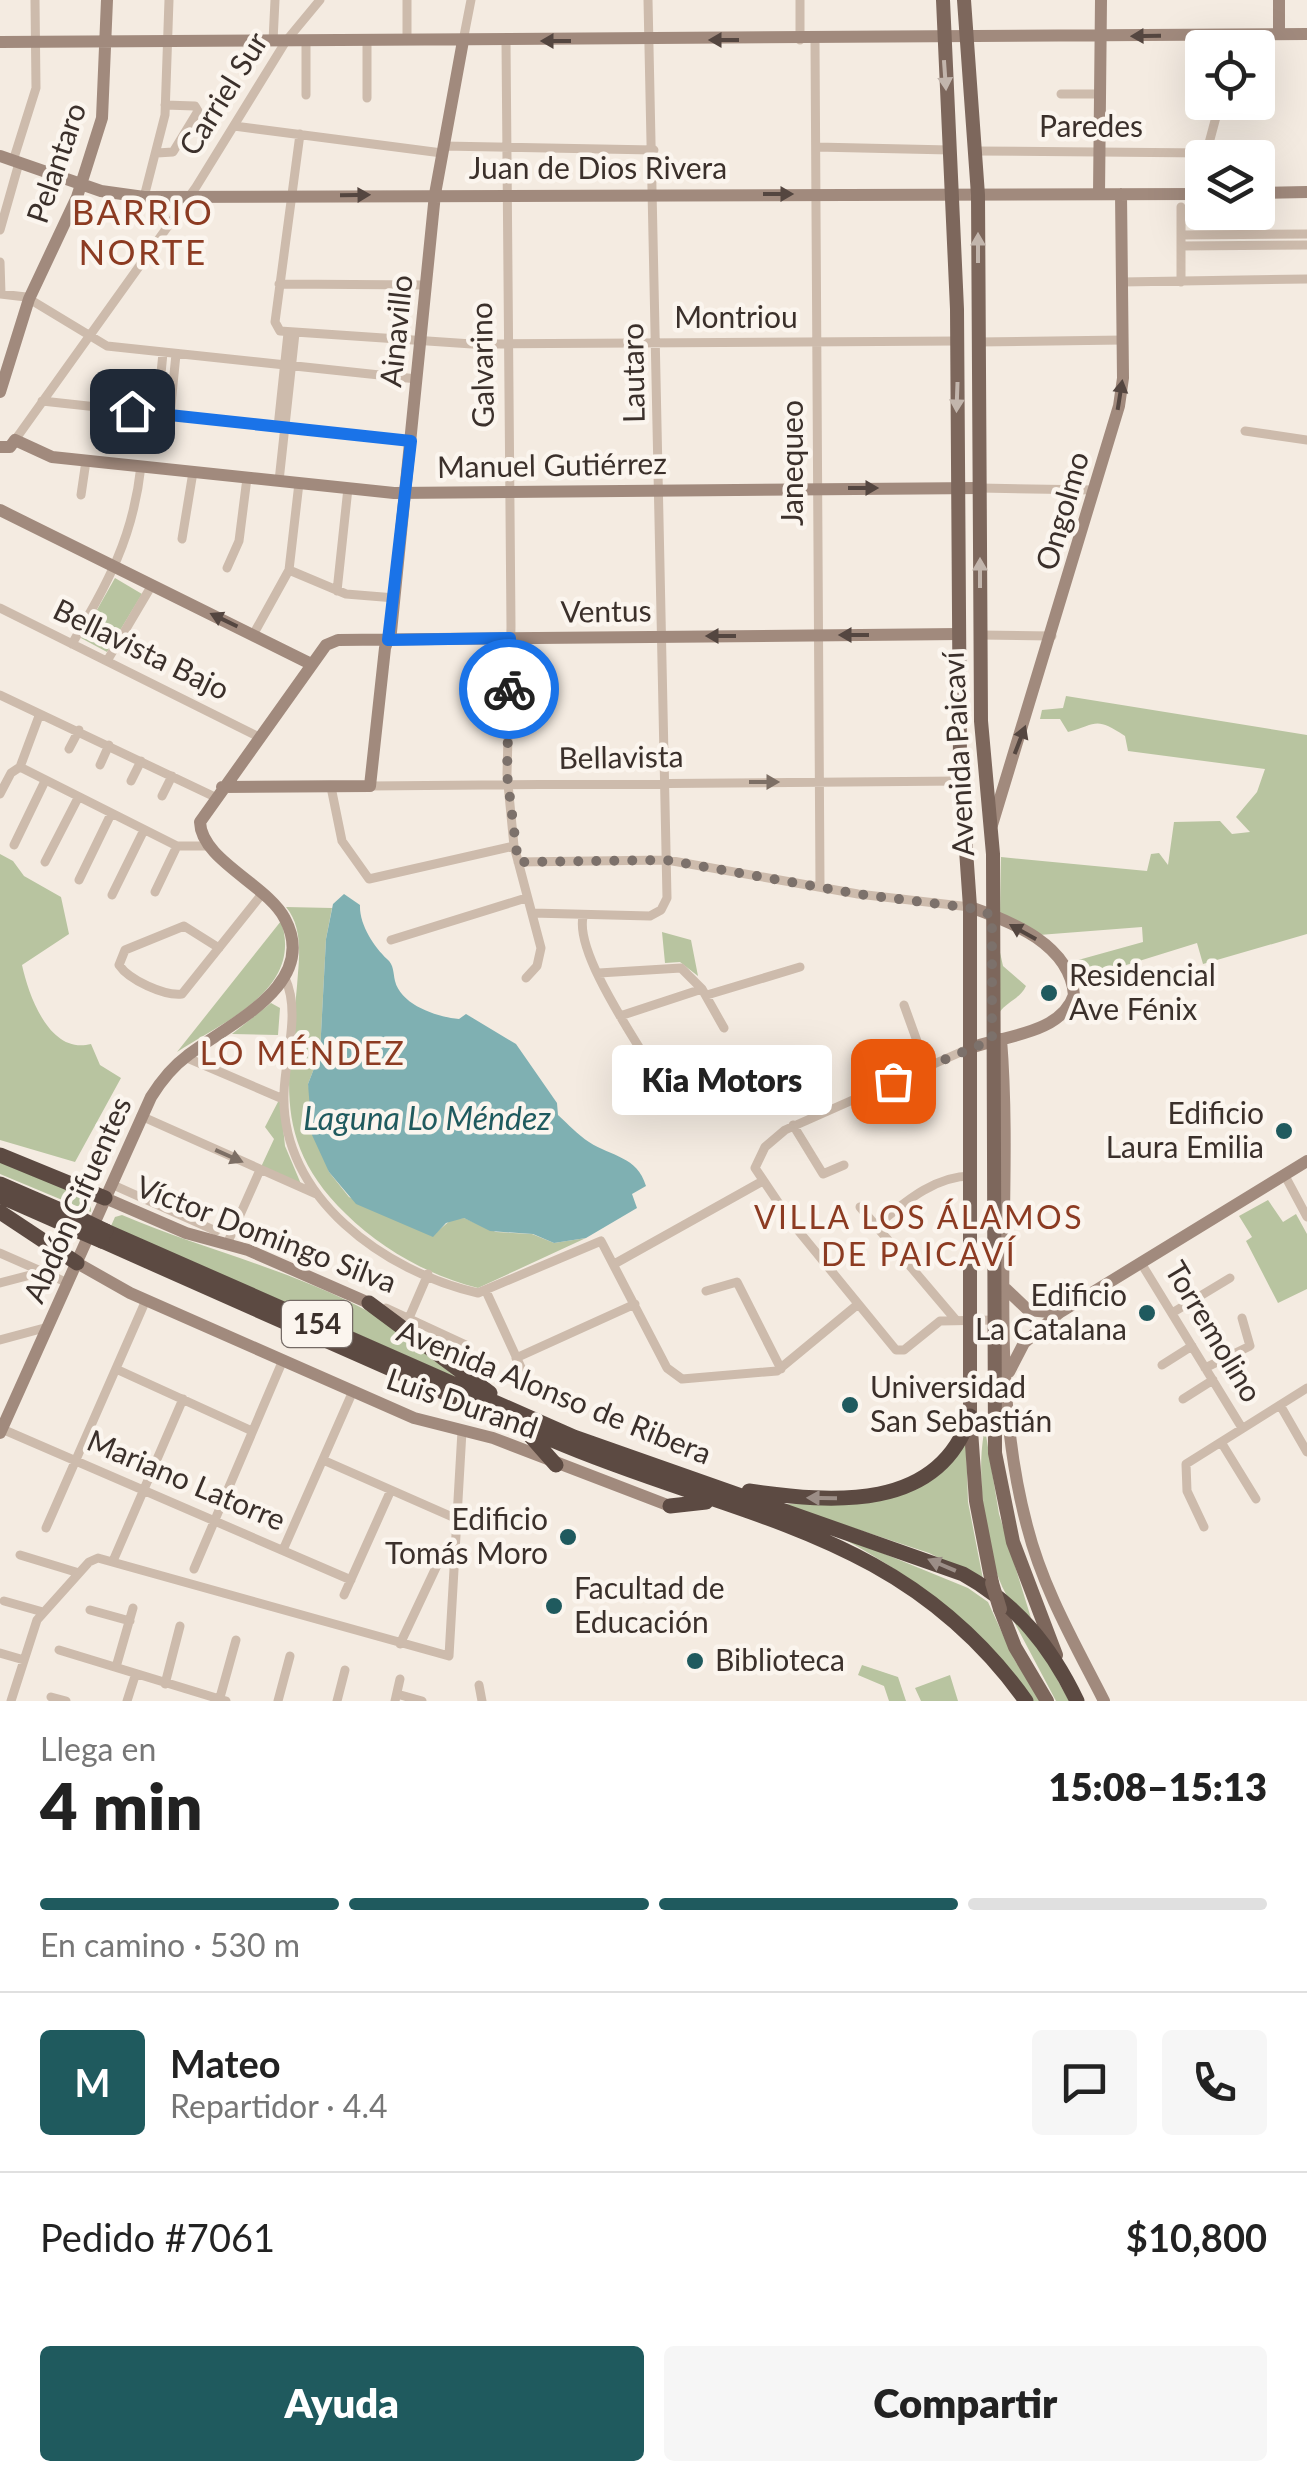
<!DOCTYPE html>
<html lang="es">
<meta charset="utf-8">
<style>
:root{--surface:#fff;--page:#f6f6f6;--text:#222;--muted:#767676;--line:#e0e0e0;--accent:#1f5a5e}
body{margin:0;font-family:Lato,sans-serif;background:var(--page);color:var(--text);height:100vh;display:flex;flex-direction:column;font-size:38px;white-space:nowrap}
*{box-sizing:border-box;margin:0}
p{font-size:32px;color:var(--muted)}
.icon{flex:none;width:55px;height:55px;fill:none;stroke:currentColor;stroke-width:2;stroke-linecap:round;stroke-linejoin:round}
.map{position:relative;height:1701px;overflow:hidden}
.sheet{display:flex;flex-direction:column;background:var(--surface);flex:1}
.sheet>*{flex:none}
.controls{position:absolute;left:1185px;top:30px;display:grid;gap:20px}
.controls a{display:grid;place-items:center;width:90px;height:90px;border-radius:10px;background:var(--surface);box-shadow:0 10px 40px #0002;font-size:50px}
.pin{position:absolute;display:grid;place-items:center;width:85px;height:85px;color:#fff;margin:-42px;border-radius:20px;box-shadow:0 5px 15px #0006}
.courier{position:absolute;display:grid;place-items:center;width:100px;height:100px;margin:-50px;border:8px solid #1a73e8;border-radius:50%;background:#fff;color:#222;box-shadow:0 2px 12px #0007}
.bubble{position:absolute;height:70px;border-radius:10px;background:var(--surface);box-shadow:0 10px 40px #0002;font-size:32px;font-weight:800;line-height:70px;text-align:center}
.head em{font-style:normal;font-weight:800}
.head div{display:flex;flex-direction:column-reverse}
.head{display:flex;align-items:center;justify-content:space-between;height:170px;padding:0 40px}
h1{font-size:65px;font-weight:800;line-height:75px}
.bar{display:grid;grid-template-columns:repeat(4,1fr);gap:15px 10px;align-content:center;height:120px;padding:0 40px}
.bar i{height:12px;border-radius:8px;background:var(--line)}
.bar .current{background:var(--accent)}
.bar p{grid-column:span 4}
.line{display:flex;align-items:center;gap:25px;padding:0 40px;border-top:2px solid var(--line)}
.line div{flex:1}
.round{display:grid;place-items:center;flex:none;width:105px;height:105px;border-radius:10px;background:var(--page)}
.cta{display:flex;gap:20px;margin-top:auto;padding:20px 40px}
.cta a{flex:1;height:115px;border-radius:10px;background:var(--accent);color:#fff;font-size:40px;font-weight:800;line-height:115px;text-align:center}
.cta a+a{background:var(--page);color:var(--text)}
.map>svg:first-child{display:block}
.green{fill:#b8c4a0}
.water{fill:#7fb0b2}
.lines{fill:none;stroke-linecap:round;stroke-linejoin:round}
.street{stroke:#cdbbac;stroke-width:9}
.secondary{stroke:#a18a7d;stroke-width:12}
.primary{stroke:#7d675c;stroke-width:14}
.highway{stroke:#5c4a42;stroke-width:15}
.primary-bridge{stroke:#7d675c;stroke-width:14}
.highway-bridge{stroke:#5c4a42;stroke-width:15}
.oneway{fill:#544640}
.oneway2{fill:#c2b5ac}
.oneway3{fill:#7d6f65}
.oneway4{fill:#9c8e87}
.done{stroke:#7c716b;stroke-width:10;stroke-dasharray:0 18}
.route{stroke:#1a73e8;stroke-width:12}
.poi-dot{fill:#1f5a5e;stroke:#fbf5ee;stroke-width:4}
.labels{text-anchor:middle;stroke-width:9;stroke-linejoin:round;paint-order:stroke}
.shield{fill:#fbf5ee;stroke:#756b66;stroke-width:2.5}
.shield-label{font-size:28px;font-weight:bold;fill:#3b302b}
.street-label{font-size:30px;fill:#3b302b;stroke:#fbf5ee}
.poi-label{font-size:30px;fill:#3b302b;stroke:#fbf5ee;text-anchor:start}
.neighbourhood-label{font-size:32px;letter-spacing:2.5px;fill:#8c3b22;stroke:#fbf5ee}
.water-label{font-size:32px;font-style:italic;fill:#1f5a5e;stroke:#fbf5ee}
.quarter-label{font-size:35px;letter-spacing:2.5px;fill:#8c3b22;stroke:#fbf5ee}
</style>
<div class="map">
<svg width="1307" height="1701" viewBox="0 0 1307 1701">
<rect width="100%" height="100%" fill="#f4ebe1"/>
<!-- green -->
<path class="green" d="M 115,578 L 142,594 L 107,652 L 81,638 Z
M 1066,696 L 1307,735 L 1307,934 L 1203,964 L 1197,943 L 1078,980 L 1071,962 L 1143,942 L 1142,927 L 1039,935 L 1000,914 L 1001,857 L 1147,871 L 1151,854 L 1159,853 L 1168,865 L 1174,822 L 1220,821 L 1232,834 L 1250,832 L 1236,817 L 1257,792 L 1265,769 L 1128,751 L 1125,736 C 1095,716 1097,724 1068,732 L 1060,719 L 1040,719 L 1042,710 L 1063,708 Z
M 0,854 L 13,861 L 24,876 L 61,897 L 69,934 L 22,965 C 29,997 50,1055 91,1044 L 100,1065 L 121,1078 L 75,1162 L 0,1140 Z
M 286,907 L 332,908 L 326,939 L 320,1053 L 308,1084 L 329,1172 L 349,1197 L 432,1236 L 452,1219 L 464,1218 L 496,1232 L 532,1234 L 554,1243 L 586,1238 L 478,1288 C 430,1276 381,1249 346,1214 C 267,1137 291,1073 298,973 C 300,950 301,925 286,907 Z
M 281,921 C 304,990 224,1021 177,1052 Z
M 662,932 L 691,940 L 698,976 L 680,962 L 665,963 Z
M 999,948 L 1003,966 L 1026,986 C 1020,999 1007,1001 999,1013 Z
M 271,1003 L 280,1008 L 278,1035 L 232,1034 Z
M 280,1098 L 285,1146 L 301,1184 L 261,1167 L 274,1139 L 265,1127 Z
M 0,1159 L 91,1198 L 91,1212 L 0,1174 Z
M 1268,1200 L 1283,1222 L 1296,1214 L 1307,1234 L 1307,1289 L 1278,1303 L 1246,1241 L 1252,1237 L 1239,1216 Z
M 122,1215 C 209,1252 303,1272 385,1321 C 410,1336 433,1359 457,1378 L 111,1226 L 115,1217 Z
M 985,1429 L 999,1514 L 1031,1618 C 1024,1612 1013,1605 1008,1597 C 985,1562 975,1468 985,1429 Z
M 966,1442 L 968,1502 L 983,1579 L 929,1553 L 781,1504 C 818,1504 897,1501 929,1482 C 946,1472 956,1458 966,1442 Z
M 831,1532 L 968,1588 L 988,1602 L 1014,1659 L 1041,1701 L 1032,1701 C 975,1621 917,1578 831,1532 Z
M 1012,1618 L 1040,1648 L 1069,1701 L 1056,1701 Z
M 862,1665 L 898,1677 L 906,1701 L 889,1701 L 884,1686 L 858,1675 Z
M 950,1675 L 958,1701 L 921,1701 L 915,1688 Z"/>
<!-- water -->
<path class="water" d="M 344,894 L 360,905 C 359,924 374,947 387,959 C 394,965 393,972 395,981 C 401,1005 437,1017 459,1019 L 466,1014 L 516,1044 L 557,1103 L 558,1115 C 568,1124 578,1135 589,1142 C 612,1157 637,1156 646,1186 L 632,1194 L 637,1208 L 586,1238 L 554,1243 L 533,1234 L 490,1231 L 464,1218 L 446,1223 L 433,1237 L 356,1204 L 329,1172 L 312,1135 L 308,1084 L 320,1053 L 326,939 L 333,904 Z"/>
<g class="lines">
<!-- street -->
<path class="street" d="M 407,0 L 407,40
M 800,40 L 800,0
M 815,40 L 820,887
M 273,41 L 275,0
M 463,41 L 471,0
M 506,42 L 511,627 L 507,774 L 514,846 L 541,948 L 537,966 L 526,978
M 1061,94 L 1100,94
M 306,95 L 306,41
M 367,98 L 367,40
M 234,126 L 442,153
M 300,134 L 275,322 L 280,331 L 472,344 L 957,341
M 443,146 L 654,150
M 816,147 L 950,150
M 975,151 L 1206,153
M 157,153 L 173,152 L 198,111 L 195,106 L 165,105
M 1205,158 L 1220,102
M 13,161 L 36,88 L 35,0
M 1195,194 L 1202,168
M 144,197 L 165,115 L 169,0
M 1181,207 L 1181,282
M 0,230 L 19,163
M 1181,235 L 1307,234
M 1181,246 L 1307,245
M 0,262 L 1,294
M 1122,282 L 1307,279
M 279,284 L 426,285
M 0,294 L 26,297 L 107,346 L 417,379
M 978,342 L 1123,340
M 42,401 L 411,441
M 157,414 L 163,353
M 170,415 L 176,354
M 278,427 L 288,333
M 1245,431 L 1307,440
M 15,440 L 196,187 L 286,41 L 320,0
M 279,481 L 295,333
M 980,488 L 1095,490
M 81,495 L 86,461
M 182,539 L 193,472
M 227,568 L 239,541 L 247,478
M 289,570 L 346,594 L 395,598
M 337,591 L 348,488
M 0,608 L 259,737
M 253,635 L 289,570 L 299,483
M 980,635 L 1052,636
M 72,644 C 108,582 133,539 141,466
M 107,661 L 152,585
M 0,695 L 215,797
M 69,749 L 79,730
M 100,765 L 109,745
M 20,767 L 177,846 L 210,846
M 20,767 L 39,716
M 131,781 L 141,761
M 370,786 L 961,781
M 331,787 L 342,841 L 369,879 L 514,846
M 0,794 L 11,773 L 20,767
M 162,796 L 172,776
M 14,845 L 45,781
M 45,862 L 78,798
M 518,862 L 667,860 L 858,894 L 970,907
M 79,880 L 111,814
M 155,892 L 177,846
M 112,895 L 144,830
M 532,913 L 650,916 L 661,910 L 667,898 L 648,0
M 583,917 C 576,950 625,1024 642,1052
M 391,940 L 526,898
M 219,948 L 184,926 L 125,950 L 119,965 C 129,980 164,996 182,994 L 262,894
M 599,973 L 681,968 L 702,989 L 724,1028
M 285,978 C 301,1012 285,1057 284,1093 C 280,1197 385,1272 478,1293 L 601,1241 L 667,1368 L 682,1379 L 777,1371 L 857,1305
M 707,995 L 800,967
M 904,1005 L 926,1066
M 620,1016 L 702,989
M 970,1048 L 785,1130 L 765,1147 L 755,1168 L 792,1223 L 896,1350 L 904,1350 L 940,1321 L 994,1320
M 185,1057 L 283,1099
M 141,1116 L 316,1194
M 793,1125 L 823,1174 L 844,1165
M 1284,1174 L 1307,1217
M 111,1184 L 216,1231
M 860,1207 L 955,1319
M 877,1225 C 904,1203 934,1176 971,1176
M 227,1244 L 260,1170
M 0,1253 L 68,1283
M 616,1263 L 761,1182
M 1141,1263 L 1242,1428
M 0,1283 L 42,1272
M 486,1291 L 530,1387
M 706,1291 L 737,1282 L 781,1369
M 386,1308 L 466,1345
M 1172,1313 L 1230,1278
M 409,1318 L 428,1274
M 0,1340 L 48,1327
M 516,1358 L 635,1304
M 1162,1365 L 1192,1346
M 1205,1368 L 1250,1346 L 1242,1318
M 116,1369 L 252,1431
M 1183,1399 L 1213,1380
M 1280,1405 L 1307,1452
M 2,1429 L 351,1580
M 1221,1442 L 1256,1499
M 323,1460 L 457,1519
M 1204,1527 L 1187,1491 L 1186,1464 L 1307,1388
M 46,1528 L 146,1300
M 283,1550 L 353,1391
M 20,1555 L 79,1573
M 113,1561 L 183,1399
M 194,1569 L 283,1360
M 344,1595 L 391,1490
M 4,1601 L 43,1612
M 90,1610 L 130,1621
M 400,1644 L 440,1559 L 452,1551
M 59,1650 L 226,1701
M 0,1653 L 24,1660
M 116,1667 L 133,1608
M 165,1684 L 180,1626
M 479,1685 L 482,1701
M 397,1694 L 422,1701
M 51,1697 L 66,1701
M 11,1701 L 37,1620 L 89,1562 L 98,1558 L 449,1656 L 462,1431
M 127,1701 L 135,1676
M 219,1701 L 236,1640
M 278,1701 L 290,1656
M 337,1701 L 345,1670
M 395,1701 L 400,1679"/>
<!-- secondary -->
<path class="secondary" d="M 1279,0 L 1279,34
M 0,42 L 1307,34
M 0,156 L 101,191 L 144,197 L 1202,194
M 1258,193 L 1307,192
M 1099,194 L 1101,0
M 0,392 L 29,299 L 77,197 L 102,118 L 107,0
M 0,447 L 10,447 L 15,440 L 52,457 L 394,493 L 980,488
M 0,510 L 311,664
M 222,787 L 370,786 L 385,648 L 391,632 L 435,194 L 463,41
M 992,825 L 1119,406 L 1123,378 L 1121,194
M 1001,1039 C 1014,1200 985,1369 1027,1526 C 1043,1589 1075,1644 1104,1701
M 970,1048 C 1003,1036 1061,1034 1074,995 C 1070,945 1013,922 970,907
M 105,1198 L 186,1233 L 248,1250 L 369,1303
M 77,1263 L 130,1293 L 414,1418 L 493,1438 L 670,1506
M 1006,1289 L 1028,1310 L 1059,1313
M 1009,1372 L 1024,1343 L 1059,1313 L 1307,1161
M 0,1433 L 151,1097 C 161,1081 172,1067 187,1056 C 228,1024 320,985 285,919 C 268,885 201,860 200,822 L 326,645 L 338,640 L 959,634"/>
<!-- primary -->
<path class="primary" d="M 943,0 L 957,309 L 960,764 L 970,907 L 970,1416 L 976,1501 L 992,1583
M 964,0 L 978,195 L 981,721 L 993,854 L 995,1453 L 1013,1542 L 1056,1655
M 1000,1609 L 1015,1647 L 1047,1701"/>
<!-- highway -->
<path class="highway" d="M 0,1155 L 105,1198
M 0,1184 L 83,1220
M 0,1196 L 79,1231
M 0,1212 L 77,1263
M 106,1231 L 574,1437 L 963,1574 C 1017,1604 1051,1647 1077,1701
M 102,1241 C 252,1307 402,1375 552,1440 C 733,1518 903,1528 1026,1701
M 369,1303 L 490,1393
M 526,1431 L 556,1465
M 749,1491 C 832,1503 939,1512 970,1416
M 670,1506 L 706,1502"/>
<!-- primary-bridge -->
<path class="primary-bridge" d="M 992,1583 L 1000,1609"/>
<!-- highway-bridge -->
<path class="highway-bridge" d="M 83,1220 L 106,1231
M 79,1231 L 102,1241"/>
</g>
<!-- one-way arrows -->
<defs><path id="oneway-solid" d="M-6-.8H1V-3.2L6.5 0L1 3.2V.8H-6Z" transform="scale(2.5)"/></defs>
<g class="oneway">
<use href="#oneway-solid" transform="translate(1146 36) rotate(179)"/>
<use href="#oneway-solid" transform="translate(724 40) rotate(180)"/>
<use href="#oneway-solid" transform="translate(556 41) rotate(180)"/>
<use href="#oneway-solid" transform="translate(778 194)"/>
<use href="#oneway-solid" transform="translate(355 195) rotate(-1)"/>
<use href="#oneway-solid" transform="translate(1120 395) rotate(-81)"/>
<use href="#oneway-solid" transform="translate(863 488)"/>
<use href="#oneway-solid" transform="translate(224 620) rotate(-154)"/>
<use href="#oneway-solid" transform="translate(854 635) rotate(180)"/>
<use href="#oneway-solid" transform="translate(721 636) rotate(180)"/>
<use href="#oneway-solid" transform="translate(1020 740) rotate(-69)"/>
<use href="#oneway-solid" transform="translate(1023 932) rotate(-151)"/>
</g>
<g class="oneway2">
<use href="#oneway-solid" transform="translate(945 75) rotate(86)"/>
<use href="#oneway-solid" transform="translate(978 248) rotate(-90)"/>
<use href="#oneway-solid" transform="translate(957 397) rotate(92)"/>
<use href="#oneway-solid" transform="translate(980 573) rotate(-90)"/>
</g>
<g class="oneway3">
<use href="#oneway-solid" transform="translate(764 782)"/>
<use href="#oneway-solid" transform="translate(229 1156) rotate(24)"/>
</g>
<g class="oneway4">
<use href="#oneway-solid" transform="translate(822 1498) rotate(-179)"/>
<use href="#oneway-solid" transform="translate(942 1565) rotate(-157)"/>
</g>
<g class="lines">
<!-- done -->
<path class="done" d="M 509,689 L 507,774 L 518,862 L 666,860 L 858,894 L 970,908 L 992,915 L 992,1040 L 893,1081"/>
<!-- route -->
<path class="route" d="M 132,411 L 411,441 L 388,640 L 510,638 L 509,689"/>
</g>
<!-- markers -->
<g class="poi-dot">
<circle cx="1049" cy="993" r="10"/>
<circle cx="1284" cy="1131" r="10"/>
<circle cx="1147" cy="1313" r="10"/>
<circle cx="850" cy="1405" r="10"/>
<circle cx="568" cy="1537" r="10"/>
<circle cx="554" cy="1606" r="10"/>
<circle cx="695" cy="1661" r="10"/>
</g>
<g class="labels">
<!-- shield labels -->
<rect class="shield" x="282" y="1301" width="70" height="46" rx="8"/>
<g class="shield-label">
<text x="317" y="1334">154</text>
</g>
<!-- street labels -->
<g class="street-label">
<text transform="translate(224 94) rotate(-58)" y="10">Carriel Sur</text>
<text x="1091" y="137">Paredes</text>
<text transform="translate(57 163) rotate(-71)" y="10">Pelantaro</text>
<text x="598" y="179">Juan de Dios Rivera</text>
<text x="736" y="328">Montriou</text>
<text transform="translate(397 331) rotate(-84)" y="10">Ainavillo</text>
<text transform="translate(483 365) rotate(-91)" y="10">Galvarino</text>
<text transform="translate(634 373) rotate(-91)" y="10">Lautaro</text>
<text transform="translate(793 463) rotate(-90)" y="10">Janequeo</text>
<text transform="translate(552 466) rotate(-1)" y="10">Manuel Gutiérrez</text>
<text transform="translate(1063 511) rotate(-74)" y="10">Ongolmo</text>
<text transform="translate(606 612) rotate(-1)" y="10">Ventus</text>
<text transform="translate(141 650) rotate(26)" y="10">Bellavista Bajo</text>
<text transform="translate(959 754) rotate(-93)" y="10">Avenida Paicaví</text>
<text transform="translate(621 758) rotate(-1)" y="10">Bellavista</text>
<text transform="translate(78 1200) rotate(-66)" y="10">Abdón Cifuentes</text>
<text transform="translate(266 1235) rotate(21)" y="10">Víctor Domingo Silva</text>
<text transform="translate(1213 1332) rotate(59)" y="10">Torremolino</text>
<text transform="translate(554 1393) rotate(22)" y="10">Avenida Alonso de Ribera</text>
<text transform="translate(462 1404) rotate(19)" y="10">Luis Durand</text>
<text transform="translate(186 1481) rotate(23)" y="10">Mariano Latorre</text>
</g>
<!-- poi labels -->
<g class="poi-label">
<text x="1069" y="986">Residencial<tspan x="1069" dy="34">Ave Fénix</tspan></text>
<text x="1264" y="1124" text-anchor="end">Edificio<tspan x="1264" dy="34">Laura Emilia</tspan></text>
<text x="1127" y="1306" text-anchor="end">Edificio<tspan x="1127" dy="34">La Catalana</tspan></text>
<text x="870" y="1398">Universidad<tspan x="870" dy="34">San Sebastián</tspan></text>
<text x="548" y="1530" text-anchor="end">Edificio<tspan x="548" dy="34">Tomás Moro</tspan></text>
<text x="574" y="1599">Facultad de<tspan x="574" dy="34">Educación</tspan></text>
<text x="715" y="1671">Biblioteca</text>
</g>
<!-- neighbourhood labels -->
<g class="neighbourhood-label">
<text x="303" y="1065">LO MÉNDEZ</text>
<text x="919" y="1229">VILLA LOS ÁLAMOS<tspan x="919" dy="37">DE PAICAVÍ</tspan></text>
</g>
<!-- water labels -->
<g class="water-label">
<text x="427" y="1130">Laguna Lo Méndez</text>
</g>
<!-- quarter labels -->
<g class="quarter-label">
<text x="143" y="225">BARRIO<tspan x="143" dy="40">NORTE</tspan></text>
</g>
</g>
</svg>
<div class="controls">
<a><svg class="icon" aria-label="locate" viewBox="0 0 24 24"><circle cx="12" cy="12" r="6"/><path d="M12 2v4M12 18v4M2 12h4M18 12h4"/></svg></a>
<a><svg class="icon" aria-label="layers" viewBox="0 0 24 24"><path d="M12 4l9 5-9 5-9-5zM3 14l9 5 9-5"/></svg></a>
</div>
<div class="pin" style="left:893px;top:1081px;background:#ea580c"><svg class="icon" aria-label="bag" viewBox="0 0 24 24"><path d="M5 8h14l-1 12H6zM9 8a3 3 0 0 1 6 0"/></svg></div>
<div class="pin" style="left:132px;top:411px;background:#1f2937"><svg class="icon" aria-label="home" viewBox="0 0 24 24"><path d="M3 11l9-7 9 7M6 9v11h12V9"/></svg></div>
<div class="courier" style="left:509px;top:689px"><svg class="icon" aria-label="bike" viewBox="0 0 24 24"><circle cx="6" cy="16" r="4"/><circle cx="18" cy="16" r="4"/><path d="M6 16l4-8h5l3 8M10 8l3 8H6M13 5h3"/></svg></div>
<div class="bubble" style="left:612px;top:1045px;width:220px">Kia Motors</div>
</div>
<section class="sheet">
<div class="head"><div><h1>4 min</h1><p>Llega en</p></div><em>15:08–15:13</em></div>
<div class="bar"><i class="current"></i><i class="current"></i><i class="current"></i><i></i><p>En camino · 530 m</p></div>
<div class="line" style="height:180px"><b class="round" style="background:var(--accent);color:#fff">M</b><div><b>Mateo</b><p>Repartidor · 4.4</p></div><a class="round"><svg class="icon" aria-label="chat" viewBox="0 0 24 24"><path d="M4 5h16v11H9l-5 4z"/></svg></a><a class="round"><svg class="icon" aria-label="phone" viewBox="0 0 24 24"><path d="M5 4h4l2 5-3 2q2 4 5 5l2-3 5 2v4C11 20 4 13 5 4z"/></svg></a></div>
<div class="line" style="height:130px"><div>Pedido #7061</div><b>$10,800</b></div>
<div class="cta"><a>Ayuda</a><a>Compartir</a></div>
</section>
